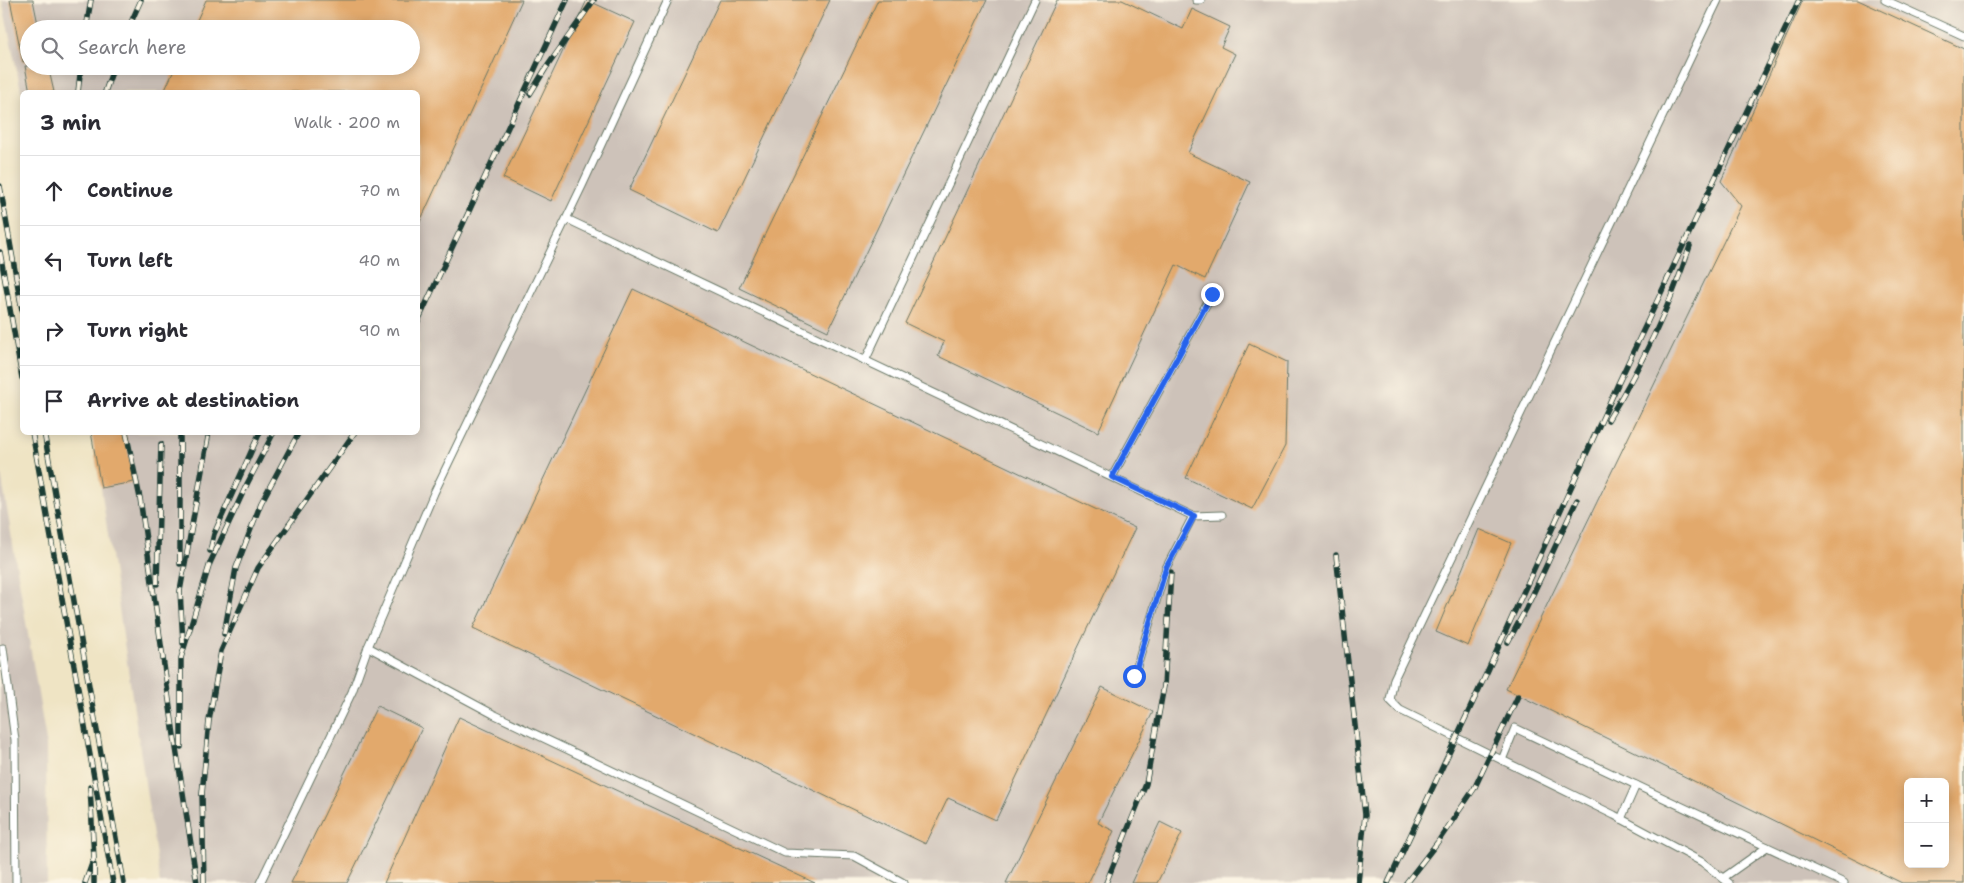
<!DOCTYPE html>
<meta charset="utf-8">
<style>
body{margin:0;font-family:"Shantell Sans",sans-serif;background:#f2f2f3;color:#2b2b33}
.controls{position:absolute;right:15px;bottom:15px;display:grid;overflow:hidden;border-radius:8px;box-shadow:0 2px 12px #0003}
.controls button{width:45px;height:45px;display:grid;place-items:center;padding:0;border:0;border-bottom:1px solid #e1e1e2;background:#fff;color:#2b2b33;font:25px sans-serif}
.stop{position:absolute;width:15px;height:15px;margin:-11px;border:4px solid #2563eb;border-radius:50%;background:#fff}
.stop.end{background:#2563eb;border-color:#fff;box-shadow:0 1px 5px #0008}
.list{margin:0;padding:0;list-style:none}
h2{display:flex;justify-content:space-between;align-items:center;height:65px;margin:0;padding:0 20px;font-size:21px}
h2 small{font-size:16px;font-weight:400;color:#7c7c81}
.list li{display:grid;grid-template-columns:32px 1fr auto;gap:15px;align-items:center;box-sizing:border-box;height:70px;padding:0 20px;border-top:1px solid #e1e1e2}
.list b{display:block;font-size:19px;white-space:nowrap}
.list em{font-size:16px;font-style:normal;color:#7c7c81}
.icon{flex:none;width:28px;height:28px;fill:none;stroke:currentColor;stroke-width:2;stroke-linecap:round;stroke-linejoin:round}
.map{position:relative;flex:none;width:1964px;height:883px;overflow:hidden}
.search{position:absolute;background:#fff;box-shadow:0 2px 12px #0003;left:20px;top:20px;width:400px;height:55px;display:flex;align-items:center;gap:12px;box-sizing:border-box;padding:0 18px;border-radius:28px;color:#7c7c81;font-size:19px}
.panel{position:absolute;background:#fff;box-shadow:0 2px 12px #0003;left:20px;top:90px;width:400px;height:345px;border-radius:8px}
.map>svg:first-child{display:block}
</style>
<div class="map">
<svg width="1964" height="883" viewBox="0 0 1964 883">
<rect width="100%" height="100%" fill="#fcf5e5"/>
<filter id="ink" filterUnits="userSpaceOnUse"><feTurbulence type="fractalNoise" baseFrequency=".02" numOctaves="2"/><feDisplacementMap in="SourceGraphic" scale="10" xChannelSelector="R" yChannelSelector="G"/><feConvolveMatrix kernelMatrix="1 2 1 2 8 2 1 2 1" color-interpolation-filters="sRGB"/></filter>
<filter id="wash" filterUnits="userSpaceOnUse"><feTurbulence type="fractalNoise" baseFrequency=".0096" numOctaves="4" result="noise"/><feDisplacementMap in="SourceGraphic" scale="20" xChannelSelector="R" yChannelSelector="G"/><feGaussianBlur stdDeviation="1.12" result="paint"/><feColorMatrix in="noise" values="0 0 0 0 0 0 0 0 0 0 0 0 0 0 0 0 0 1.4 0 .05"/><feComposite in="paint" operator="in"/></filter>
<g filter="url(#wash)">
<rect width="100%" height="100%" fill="#efe4c4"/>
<g fill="#cdc2b9" fill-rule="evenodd">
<path d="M2,0H1964V883H160L101,488L91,433L418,432V92H22V95ZM29,29H411V66H29ZM1908,782H1945V864H1908Z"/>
<path d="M0,468L46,741L47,883H0Z"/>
</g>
<g id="blocks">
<g fill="#e2a96c" fill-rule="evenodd">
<path d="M10,0H33L39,29H29V61L23,62Z"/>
<path d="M206,0H522L418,226V92H164L176,66H411V29H193Z"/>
<path d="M587,0L635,22L551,201L503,178Z"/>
<path d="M720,0H830L718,233L629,190Z"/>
<path d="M878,0H987L828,331L739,288Z"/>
<path d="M1057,0H1122L1183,29L1192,9L1230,27L1221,47L1235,54L1188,153L1250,182L1205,279L1176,265L1098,432L938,356L944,342L905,323Z"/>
<path d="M1803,0H1858L1964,49V883H1902L1506,689L1741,206L1721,181ZM1908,782H1945V864H1908Z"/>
<path d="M25,66H48L54,92H30Z"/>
<path d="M633,289L1135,528L996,820L948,798L926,844L473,628Z"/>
<path d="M1249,344L1287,362L1285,446L1252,509L1186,478Z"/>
<path d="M91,432H125L134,482L101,488Z"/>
<path d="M1479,529L1511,543L1468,646L1436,632Z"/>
<path d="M1102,687L1153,712L1098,823L1114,831L1088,883H1006Z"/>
<path d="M377,706L422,728L347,883H291Z"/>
<path d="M459,717L815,883H384Z"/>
<path d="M1160,822L1182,833L1157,883H1131Z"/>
</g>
</g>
</g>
<g filter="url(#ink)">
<use href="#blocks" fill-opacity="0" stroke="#687766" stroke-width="1"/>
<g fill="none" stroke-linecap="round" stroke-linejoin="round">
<defs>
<g id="service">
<path d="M1196,0H1201"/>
<path d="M1718,0L1394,679L1390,700L1400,710L1614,815L1702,862L1729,883"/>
<path d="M1885,0L1964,36"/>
<path d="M567,219L1193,516L1166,568L1134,676"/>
<path d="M865,361L1035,0"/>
<path d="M1112,477L1212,294"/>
<path d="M1193,516L1222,515"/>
<path d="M368,647L493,714L785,853L854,856L904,883"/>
<path d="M3,648L15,740L16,883"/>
<path d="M1502,760L1515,728L1844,883"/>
<path d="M1621,819L1636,785"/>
<path d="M1723,878L1767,847"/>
<path d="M260,883L352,692L368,647L434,493L582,186L668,0"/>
</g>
</defs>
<use href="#service" stroke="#687766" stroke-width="9"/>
<use href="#service" stroke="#fff" stroke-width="7"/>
<defs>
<g id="rail">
<path d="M86,29L91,0"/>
<path d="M128,29L141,0"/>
<path d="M78,92L81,66"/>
<path d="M105,92L114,66"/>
<path d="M530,94L546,68L594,0"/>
<path d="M0,186L22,310"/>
<path d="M0,252L22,378"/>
<path d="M418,321L567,0"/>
<path d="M1608,420C1641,366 1670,306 1690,246"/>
<path d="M32,432L113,883"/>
<path d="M44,432L124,883"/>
<path d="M126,432L140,498L174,735L197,883"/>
<path d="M210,551L214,534L260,432"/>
<path d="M1336,555L1365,815L1358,883"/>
<path d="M180,564V432"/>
<path d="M157,584L161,444"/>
<path d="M224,634L236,568L261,503L299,432"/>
<path d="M1508,642L1526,609L1577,500"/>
<path d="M183,643L180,591L209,432"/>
<path d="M181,747V658L210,563L247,484L274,432"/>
<path d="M94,865V883"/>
<path d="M85,883L94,858L90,787"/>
<path d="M204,883L202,794L209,721L221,651L258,568L355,432"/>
<path d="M1106,883L1146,784L1164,686L1171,572"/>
<path d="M1388,883L1488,670L1618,384L1799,0"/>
<path d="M1406,883L1437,843L1474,789L1518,696"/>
</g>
</defs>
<use href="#rail" stroke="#1f3d34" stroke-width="5.5"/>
<use href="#rail" stroke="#fcf5e5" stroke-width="4" stroke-dasharray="11" stroke-linecap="butt"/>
</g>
</g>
<g fill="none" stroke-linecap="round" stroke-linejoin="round" filter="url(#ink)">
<path stroke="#2563eb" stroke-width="6" d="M1134,676L1166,568L1194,516L1112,477L1212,294"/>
</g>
</svg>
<div class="controls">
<button>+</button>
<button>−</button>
</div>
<div class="stop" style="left:1134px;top:676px"></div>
<div class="stop end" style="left:1212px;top:294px"></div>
<div class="search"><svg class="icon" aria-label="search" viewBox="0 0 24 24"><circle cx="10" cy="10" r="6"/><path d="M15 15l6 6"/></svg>Search here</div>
<section class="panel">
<h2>3 min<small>Walk · 200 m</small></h2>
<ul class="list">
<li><svg class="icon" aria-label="ahead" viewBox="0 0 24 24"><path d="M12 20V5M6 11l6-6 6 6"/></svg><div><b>Continue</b></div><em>70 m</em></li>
<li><svg class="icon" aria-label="left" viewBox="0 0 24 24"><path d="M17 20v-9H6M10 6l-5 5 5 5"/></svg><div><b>Turn left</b></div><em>40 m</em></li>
<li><svg class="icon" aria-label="right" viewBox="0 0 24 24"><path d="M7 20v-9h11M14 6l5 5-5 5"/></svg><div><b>Turn right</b></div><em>90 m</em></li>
<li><svg class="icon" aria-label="arrive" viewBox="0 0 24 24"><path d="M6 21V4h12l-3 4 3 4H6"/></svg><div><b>Arrive at destination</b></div></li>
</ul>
</section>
</div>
